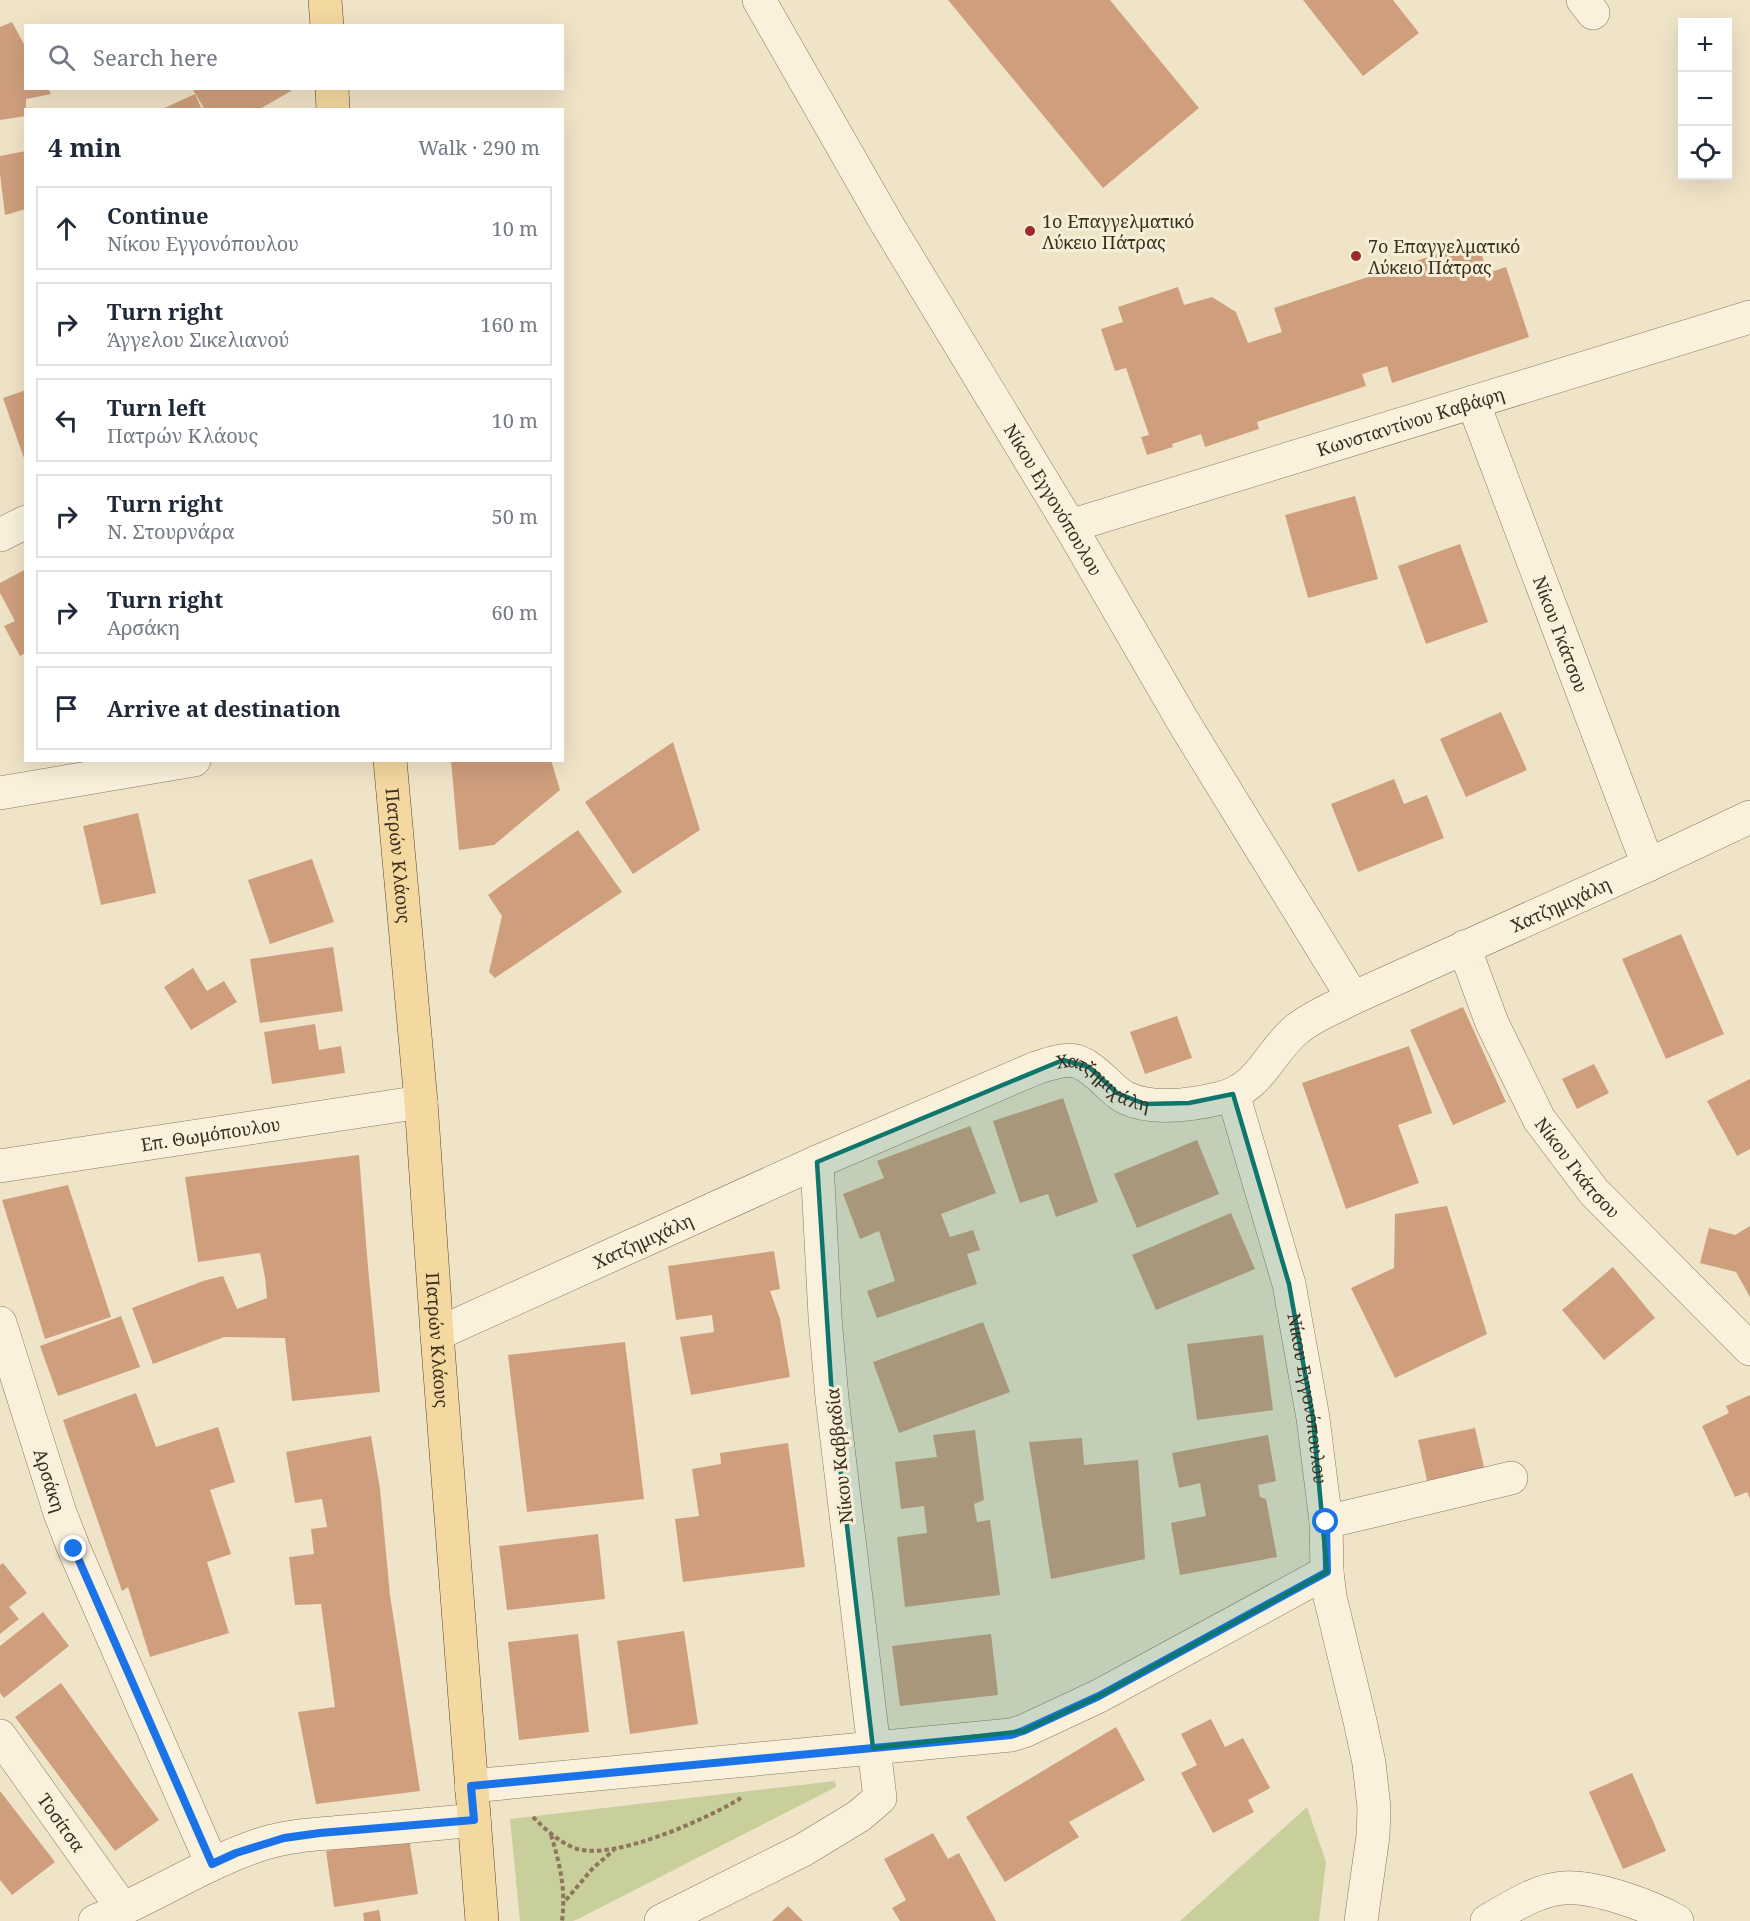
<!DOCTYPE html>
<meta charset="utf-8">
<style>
body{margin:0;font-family:"Noto Serif",serif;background:#f6f6f7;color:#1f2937}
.controls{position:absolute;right:18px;top:18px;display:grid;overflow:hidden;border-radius:0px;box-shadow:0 6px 24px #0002}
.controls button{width:54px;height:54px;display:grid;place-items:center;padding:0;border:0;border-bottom:2px solid #e0e1e3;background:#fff;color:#1f2937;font:30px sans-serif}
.stop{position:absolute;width:18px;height:18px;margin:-14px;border:4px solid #1a73e8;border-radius:50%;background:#fff}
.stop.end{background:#1a73e8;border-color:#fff;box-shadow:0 2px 6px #0008}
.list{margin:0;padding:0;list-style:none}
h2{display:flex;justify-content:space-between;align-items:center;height:78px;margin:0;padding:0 24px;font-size:26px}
h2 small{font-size:20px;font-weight:400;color:#747a83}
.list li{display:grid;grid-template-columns:39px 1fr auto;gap:18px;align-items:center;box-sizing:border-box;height:84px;margin:0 12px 12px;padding:0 12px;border:2px solid #e0e1e3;border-radius:0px}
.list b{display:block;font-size:22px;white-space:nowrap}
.list p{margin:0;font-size:20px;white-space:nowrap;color:#747a83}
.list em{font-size:20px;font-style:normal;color:#747a83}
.icon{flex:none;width:33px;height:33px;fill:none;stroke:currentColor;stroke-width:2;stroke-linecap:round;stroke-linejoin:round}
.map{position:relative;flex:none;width:1750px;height:1921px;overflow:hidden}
.search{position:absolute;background:#fff;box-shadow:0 6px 24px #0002;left:24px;top:24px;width:540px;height:66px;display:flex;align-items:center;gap:15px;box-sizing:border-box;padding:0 21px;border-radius:0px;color:#747a83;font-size:22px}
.panel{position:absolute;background:#fff;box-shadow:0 6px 24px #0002;left:24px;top:108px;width:540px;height:654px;border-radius:0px}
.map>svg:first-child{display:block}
</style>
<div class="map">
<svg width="1750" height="1921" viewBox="0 0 1750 1921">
<rect width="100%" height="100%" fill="#f0e4c8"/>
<g fill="#c9cf9b">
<path d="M835,1781L836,1787L578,1919L573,1921H520L510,1819Z"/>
<path d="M1307,1807L1326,1862L1319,1921H1180Z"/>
</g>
<g fill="#cf9f7d">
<path d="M948,0H1110L1199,108L1103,188Z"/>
<path d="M1303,0H1393L1419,33L1363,76Z"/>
<path d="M12,22L26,48V88H48L51,94L26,99V116L0,120V27Z"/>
<path d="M192,88H290L291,91L258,110H205Z"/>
<path d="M195,94L202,110H160Z"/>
<path d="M26,151V209L5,215L0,174V156Z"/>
<path d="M1477,241L1488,273L1506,267L1529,337L1392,383L1387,366L1362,374L1366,386L1257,422L1259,429L1205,447L1201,434L1172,444L1173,447L1147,455L1141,437L1149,435L1126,368L1115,371L1101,329L1123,322L1118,307L1178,287L1184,305L1212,297L1236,312L1248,343L1282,332L1274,308Z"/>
<path d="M26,390V461H25L3,398Z"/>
<path d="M1355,496L1378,579L1308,598L1285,515Z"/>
<path d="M1460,544L1488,622L1426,644L1398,566Z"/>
<path d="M26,569V653L20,656L4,626L15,621L0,593V583Z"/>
<path d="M1501,712L1527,770L1466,797L1440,739Z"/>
<path d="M673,742L700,830L633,874L585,802Z"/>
<path d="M451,760H551L560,790L494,845L459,850Z"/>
<path d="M1394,779L1404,804L1427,795L1444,838L1358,872L1331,804Z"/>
<path d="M138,813L156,893L101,905L83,826Z"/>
<path d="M578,830L622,892L495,978L489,972L502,916L488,895Z"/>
<path d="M312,859L334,922L270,944L248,880Z"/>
<path d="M1681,934L1724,1034L1666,1059L1622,959Z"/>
<path d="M333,947L343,1011L260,1023L250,959Z"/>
<path d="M193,968L207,991L224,981L237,1002L191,1030L164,987Z"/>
<path d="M1463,1007L1506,1102L1453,1125L1410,1030Z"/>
<path d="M1177,1016L1192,1058L1145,1074L1130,1032Z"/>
<path d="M315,1024L319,1050L341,1046L345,1073L272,1084L264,1032Z"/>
<path d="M1409,1046L1432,1113L1398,1125L1419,1183L1346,1209L1302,1083Z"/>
<path d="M1594,1064L1609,1093L1577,1109L1562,1079Z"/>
<path d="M1750,1079V1149L1737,1156L1707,1101Z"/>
<path d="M1063,1098L1098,1202L1056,1217L1048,1194L1020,1203L993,1121Z"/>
<path d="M970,1126L996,1193L941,1214L950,1237L973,1230L980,1250L967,1254L977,1284L877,1318L867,1291L895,1281L879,1231L860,1239L843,1194L884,1178L877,1161Z"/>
<path d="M1197,1140L1219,1194L1137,1228L1114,1174Z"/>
<path d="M359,1155L368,1267L380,1392L292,1401L285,1338L224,1337L153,1364L132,1308L203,1281L223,1276L237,1309L267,1298L265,1277L260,1253L198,1262L185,1177Z"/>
<path d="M68,1185L111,1317L45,1339L2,1200Z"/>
<path d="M1447,1206L1487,1334L1395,1378L1351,1288L1394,1268L1395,1214Z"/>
<path d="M1231,1213L1255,1269L1156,1310L1132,1255Z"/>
<path d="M1750,1226V1297L1736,1272L1700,1263L1709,1228L1735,1235Z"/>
<path d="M774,1251L780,1289L770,1291L780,1319L790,1377L691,1395L680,1337L714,1332L712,1315L676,1320L668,1266Z"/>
<path d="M1613,1267L1655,1318L1604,1360L1562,1310Z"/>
<path d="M121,1316L140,1367L58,1396L40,1346Z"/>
<path d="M983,1322L1010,1392L899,1433L873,1362Z"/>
<path d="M1263,1335L1273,1410L1197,1420L1187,1344Z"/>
<path d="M625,1342L644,1499L527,1512L508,1355Z"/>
<path d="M136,1393L156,1447L218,1427L235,1482L210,1490L231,1554L207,1562L229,1633L150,1657L128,1587L122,1591L63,1420Z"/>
<path d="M1750,1395V1499L1747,1492L1735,1497L1702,1426L1729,1413L1726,1406Z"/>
<path d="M1475,1428L1485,1472L1428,1485L1418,1440Z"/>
<path d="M975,1430L984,1500L974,1504L977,1522L990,1520L1000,1595L905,1607L897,1537L927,1533L924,1506L901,1509L895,1462L937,1457L933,1435Z"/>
<path d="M1268,1435L1276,1481L1258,1485L1260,1497L1266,1499L1277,1557L1180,1575L1171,1523L1206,1516L1200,1483L1179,1488L1172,1453Z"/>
<path d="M371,1436L380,1489L390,1595L420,1791L316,1804L298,1712L335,1707L321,1604L295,1605L289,1557L314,1554L311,1529L327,1527L322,1499L295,1503L286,1452Z"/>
<path d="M1082,1438L1084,1465L1138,1460L1145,1559L1051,1579L1029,1442Z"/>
<path d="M788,1443L805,1567L683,1582L675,1519L699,1516L692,1469L721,1464L720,1453Z"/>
<path d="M598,1534L605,1599L507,1610L499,1546Z"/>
<path d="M3,1563L27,1593L9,1607L19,1619L0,1634V1565Z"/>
<path d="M43,1612L69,1646L4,1698L0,1693V1646Z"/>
<path d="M684,1631L698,1724L630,1734L617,1641Z"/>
<path d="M578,1634L589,1732L519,1740L508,1642Z"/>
<path d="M991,1634L998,1695L900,1706L892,1646Z"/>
<path d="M61,1683L159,1820L115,1851L15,1717Z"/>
<path d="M1211,1719L1225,1747L1243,1738L1270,1788L1248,1800L1254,1812L1213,1833L1181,1773L1197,1765L1181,1734Z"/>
<path d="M1116,1727L1145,1780L1069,1822L1079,1837L1005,1882L966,1817Z"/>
<path d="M1632,1773L1666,1851L1623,1869L1589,1792Z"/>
<path d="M0,1791L55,1862L12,1895L0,1880Z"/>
<path d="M933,1833L948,1859L959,1853L996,1921H900L892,1908L906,1900L884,1859Z"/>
<path d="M409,1838L418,1894L334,1907L326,1851Z"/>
<path d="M788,1906L803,1921H772Z"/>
<path d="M379,1910L381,1921H364L363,1913Z"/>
</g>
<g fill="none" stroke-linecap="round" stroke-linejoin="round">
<defs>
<g id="minor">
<path id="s1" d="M759,0L887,224L1070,526L1184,723L1353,998"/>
<path d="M1583,0L1593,13"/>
<path id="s2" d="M1473,402L1648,865"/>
<path id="s3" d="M1070,526L1750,317"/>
<path d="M0,535L26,522"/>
<path d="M0,793L194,760"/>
<path id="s4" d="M1464,947L1492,1023L1539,1119L1594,1192L1750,1349"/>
<path id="s5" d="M1233,1094L1289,1284L1313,1418L1326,1522L1327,1572L1330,1597L1360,1721L1369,1763L1374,1808L1373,1836L1361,1921"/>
<path id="s6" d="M0,1166L421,1102"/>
<path id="s7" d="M0,1323L60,1513L74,1549L212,1864"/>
<path id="s8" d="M437,1334L817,1162L1036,1068C1071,1057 1077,1055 1105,1081C1112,1088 1118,1094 1126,1098C1154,1111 1192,1105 1221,1098C1262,1087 1267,1054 1297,1029C1313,1016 1334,1008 1353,998L1648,865L1750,817"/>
<path d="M1326,1522L1511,1478"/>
<path id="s9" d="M0,1736L123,1909"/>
<path d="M471,1786L1011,1735L1024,1731L1099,1696L1327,1572"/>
<path d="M95,1921C153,1898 205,1862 265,1843C295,1834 325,1834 355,1831C395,1828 434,1824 474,1820"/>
<path d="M661,1921L803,1850L859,1816L880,1798L832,1398L825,1317L817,1162"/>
<path d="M1487,1921C1510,1908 1536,1890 1563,1888C1594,1885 1650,1906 1677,1921"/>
</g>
<g id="major">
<path d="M325,0L327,26"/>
<path d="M332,88L333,110"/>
<path id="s10" d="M390,760L421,1102L437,1334L482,1921"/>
</g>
</defs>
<use href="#minor" stroke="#8d765c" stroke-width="34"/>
<use href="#major" stroke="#5b4430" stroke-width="34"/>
<g stroke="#8d765c" stroke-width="4" stroke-dasharray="4.5 3" stroke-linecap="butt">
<path d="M533,1817C546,1830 560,1843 577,1849C616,1860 707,1819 741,1798"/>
<path d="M551,1835C560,1864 566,1890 562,1921"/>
<path d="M566,1900L593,1868L614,1850"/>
</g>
<use href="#minor" stroke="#faf1dc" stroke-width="33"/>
<use href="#major" stroke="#f3d9a0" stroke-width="33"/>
</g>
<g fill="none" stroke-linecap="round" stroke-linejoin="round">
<path stroke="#1a73e8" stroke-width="8" d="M74,1549L212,1864L236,1853L284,1838L320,1833L474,1820L471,1786L1011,1735L1023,1731L1099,1696L1327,1572L1326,1522"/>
</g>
<path fill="#0f766e" fill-opacity="0.2" stroke="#0f766e" stroke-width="4.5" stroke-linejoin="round" d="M1063,1060L1089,1067L1117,1093L1145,1104L1189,1103L1233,1094L1289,1284L1313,1418L1327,1572L1099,1696L1024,1731L873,1748L832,1398L817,1162Z"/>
<g fill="#9e2a2b" stroke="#f7eed8" stroke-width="2">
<circle cx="1030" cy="231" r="6"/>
<circle cx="1356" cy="256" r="6"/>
</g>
<g text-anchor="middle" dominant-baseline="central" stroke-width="6" stroke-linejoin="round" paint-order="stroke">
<g font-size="18" fill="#3d2e20" stroke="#f7eed8" text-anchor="start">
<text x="1042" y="221">1o Επαγγελματικό<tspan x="1042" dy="21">Λύκειο Πάτρας</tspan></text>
<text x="1368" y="246">7ο Επαγγελματικό<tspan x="1368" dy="21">Λύκειο Πάτρας</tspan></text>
</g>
<g font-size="18" fill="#3d2e20" stroke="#f7eed8">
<text stroke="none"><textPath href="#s3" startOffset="356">Κωνσταντίνου Καβάφη</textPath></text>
<text stroke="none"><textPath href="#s1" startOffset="580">Νίκου Εγγονόπουλου</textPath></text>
<text stroke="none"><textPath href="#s2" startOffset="248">Νίκου Γκάτσου</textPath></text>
<text stroke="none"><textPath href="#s10" startOffset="96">Πατρών Κλάους</textPath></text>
<text stroke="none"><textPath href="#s8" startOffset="1252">Χατζημιχάλη</textPath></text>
<text stroke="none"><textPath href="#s8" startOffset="730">Χατζημιχάλη</textPath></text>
<text stroke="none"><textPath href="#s6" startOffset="213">Επ. Θωμόπουλου</textPath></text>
<text stroke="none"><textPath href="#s4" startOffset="250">Νίκου Γκάτσου</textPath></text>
<text stroke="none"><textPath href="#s8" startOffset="226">Χατζημιχάλη</textPath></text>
<text stroke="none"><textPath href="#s10" startOffset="582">Πατρών Κλάους</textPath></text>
<text stroke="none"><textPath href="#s5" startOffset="314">Νίκου Εγγονόπουλου</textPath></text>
<text transform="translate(839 1456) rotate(-96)">Νίκου Καββαδία</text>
<text stroke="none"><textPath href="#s7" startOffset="165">Αρσάκη</textPath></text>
<text stroke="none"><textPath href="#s9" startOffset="106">Τοσίτσα</textPath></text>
</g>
</g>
</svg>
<div class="controls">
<button>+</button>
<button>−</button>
<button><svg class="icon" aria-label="locate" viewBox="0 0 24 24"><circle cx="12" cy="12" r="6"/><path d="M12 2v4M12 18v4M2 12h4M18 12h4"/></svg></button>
</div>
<div class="stop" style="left:1326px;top:1522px"></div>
<div class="stop end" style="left:74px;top:1549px"></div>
<div class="search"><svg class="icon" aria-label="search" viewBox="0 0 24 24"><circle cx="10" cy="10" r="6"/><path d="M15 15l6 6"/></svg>Search here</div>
<section class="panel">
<h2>4 min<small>Walk · 290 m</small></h2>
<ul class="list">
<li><svg class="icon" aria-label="ahead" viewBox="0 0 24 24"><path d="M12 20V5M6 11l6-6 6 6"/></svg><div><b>Continue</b><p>Νίκου Εγγονόπουλου</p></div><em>10 m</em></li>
<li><svg class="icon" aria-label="right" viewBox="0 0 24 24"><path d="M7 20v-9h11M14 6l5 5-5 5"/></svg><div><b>Turn right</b><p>Άγγελου Σικελιανού</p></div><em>160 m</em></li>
<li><svg class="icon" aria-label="left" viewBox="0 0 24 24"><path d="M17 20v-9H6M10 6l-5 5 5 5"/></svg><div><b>Turn left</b><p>Πατρών Κλάους</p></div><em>10 m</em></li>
<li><svg class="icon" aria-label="right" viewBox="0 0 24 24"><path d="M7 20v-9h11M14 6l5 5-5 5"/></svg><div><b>Turn right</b><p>N. Στουρνάρα</p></div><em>50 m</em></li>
<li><svg class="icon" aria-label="right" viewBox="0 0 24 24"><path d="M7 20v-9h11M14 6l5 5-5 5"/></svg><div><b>Turn right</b><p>Αρσάκη</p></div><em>60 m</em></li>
<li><svg class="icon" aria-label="arrive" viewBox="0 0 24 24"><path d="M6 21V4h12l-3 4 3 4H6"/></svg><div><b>Arrive at destination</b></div></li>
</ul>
</section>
</div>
